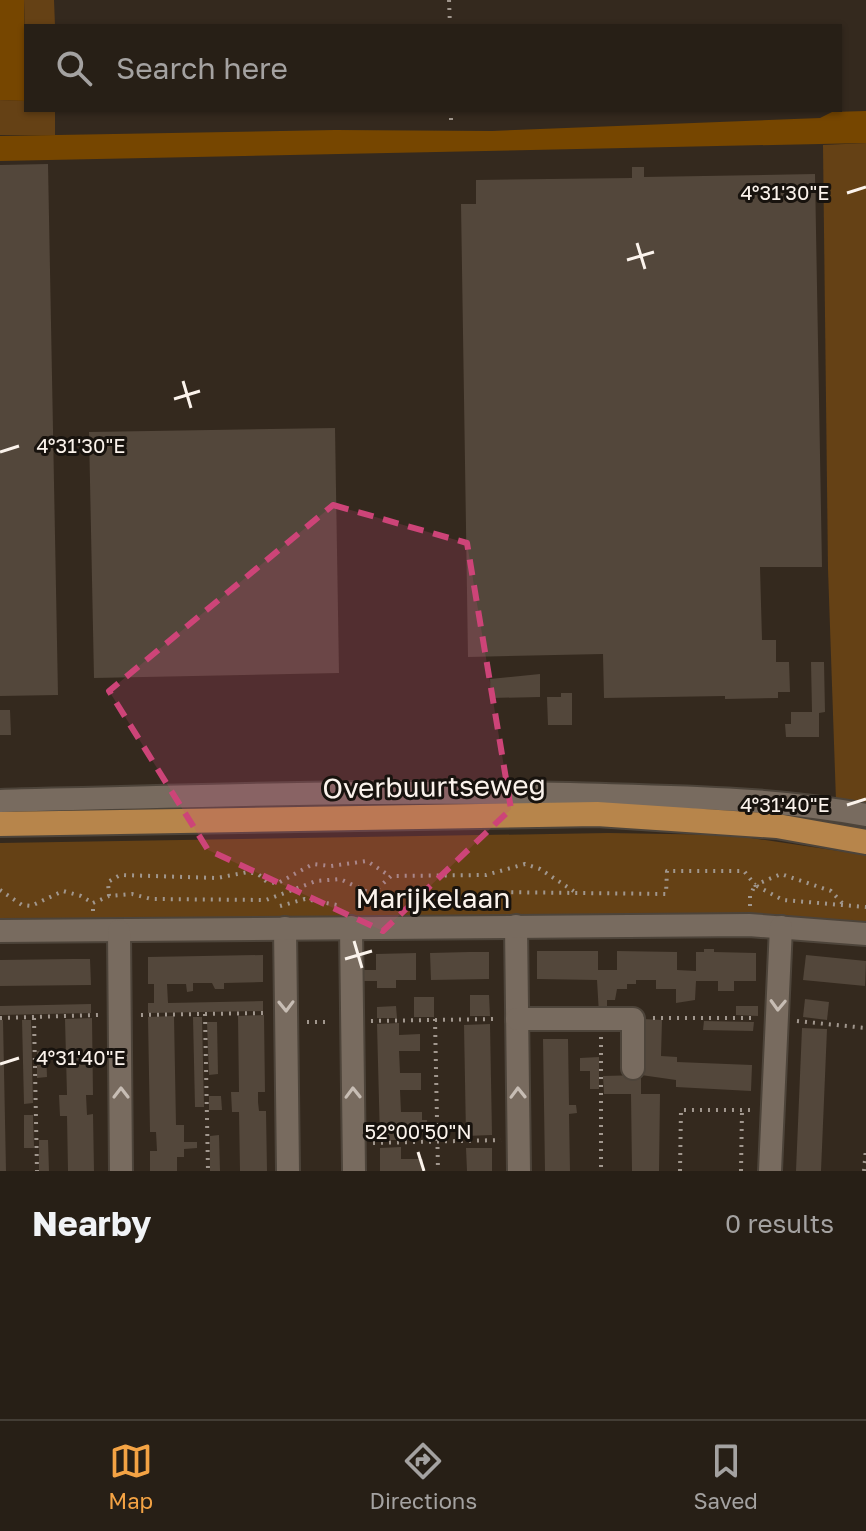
<!DOCTYPE html>
<meta charset="utf-8">
<style>
body{margin:0;font-family:"Golos Text",sans-serif;background:#2f271f;color:#f1f3f6}
.list{margin:0;padding:0;list-style:none}
h2{display:flex;justify-content:space-between;align-items:center;height:104px;margin:0;padding:0 32px;font-size:34px}
h2 small{font-size:26px;font-weight:400;color:#a4a2a1}
.icon{flex:none;width:44px;height:44px;fill:none;stroke:currentColor;stroke-width:2;stroke-linecap:round;stroke-linejoin:round}
.map{position:relative;flex:none;width:866px;height:1171px;overflow:hidden}
.search{position:absolute;background:#271f16;box-shadow:0 2px 6px #0004;left:24px;right:24px;top:24px;height:88px;display:flex;align-items:center;gap:20px;box-sizing:border-box;padding:0 28px;border-radius:0px;color:#a4a2a1;font-size:30px}
.sheet{height:248px;background:#271f16}
nav{display:flex;justify-content:space-around;align-items:center;box-sizing:border-box;height:112px;border-top:2px solid #433d35;background:#271f16;font-size:22px;color:#a4a2a1}
nav a{display:grid;justify-items:center;gap:4px}
nav .on{color:#f4a344}
.map>svg:first-child{display:block}
</style>
<div class="map">
<svg width="866" height="1171" viewBox="0 0 866 1171">
<rect width="100%" height="100%" fill="#34291e"/>
<g fill="#654115">
<path d="M24,0H54L55,26H26V51Z"/>
<path d="M0,100L26,101V110H55V135H0Z"/>
<path d="M866,143V806L836,801L828,569L823,145Z"/>
<path d="M608,833L731,835L866,855V927L0,926V843Z"/>
</g>
<g fill="#764600">
<path d="M0,0H24L26,101L0,100Z"/>
<path d="M866,111V143L0,161V136L335,130L492,131L820,118L832,112Z"/>
</g>
<g fill="#53473b">
<path d="M48,164L58,695L0,696V165Z"/>
<path d="M632,167H644V177L815,174L822,567H760L762,640H776V662H789L790,692H778V698L725,699V696L604,698L603,654L468,657L461,204H476V180L632,178Z"/>
<path d="M335,428L339,673L94,678L89,432Z"/>
<path d="M811,662H824L825,712L819,713V737H786L785,724H791V712H812Z"/>
<path d="M540,674V697L491,698L490,679Z"/>
<path d="M561,693H572V725H548L547,697H561Z"/>
<path d="M0,710H10L11,735H0Z"/>
<path d="M704,949H714V952L756,953V981H734V991H718V981H696L695,1000L676,1003V989H656V980H636V984H627V989H617L615,1000H607V1014H599L597,980L537,979V951H598V970H617V951L677,952V970L696,971V952H704Z"/>
<path d="M469,952H489V979L431,980L430,953Z"/>
<path d="M416,953V980H396V988H377V981H364V970H376V954Z"/>
<path d="M263,955V982L224,983V989H215L212,983H193V991L187,992L186,984H167L168,1003L263,1001V1011L148,1013V1003H154V984H148V957Z"/>
<path d="M806,955L866,961L865,986L803,980Z"/>
<path d="M72,959H90L91,985L0,986V960Z"/>
<path d="M470,995H489L490,1016H470Z"/>
<rect x="414" y="997" width="20" height="20"/>
<path d="M805,999L829,1002L827,1020L803,1017Z"/>
<path d="M91,1004V1013L0,1015V1006Z"/>
<path d="M396,1006L397,1018H377V1007Z"/>
<path d="M736,1006H758V1016L736,1015Z"/>
<path d="M264,1015L265,1092H258V1102L259,1111H266L267,1171H240L239,1112H232L231,1092H239L238,1016Z"/>
<path d="M174,1016L176,1125H184V1142H197V1148L184,1149V1157H177V1171H150V1151H157L156,1132H150L148,1017Z"/>
<path d="M193,1017H202L204,1107H195Z"/>
<path d="M92,1018L93,1095H86L87,1115L93,1114L94,1171H68L67,1116H60L59,1095H67L65,1019Z"/>
<path d="M644,1019L662,1020L661,1056L677,1057V1062L752,1065L751,1091L676,1087V1080L641,1075Z"/>
<path d="M0,1020H3L6,1171H0Z"/>
<path d="M22,1020H31L33,1103L24,1104Z"/>
<path d="M704,1021L754,1022L753,1031L703,1030Z"/>
<path d="M207,1022H217L218,1074L209,1075Z"/>
<path d="M399,1023V1035L420,1034V1051H399L400,1073H421V1090H400L401,1112H422V1120H427V1128L408,1129V1140H380L377,1024Z"/>
<path d="M490,1024L492,1135L466,1136L464,1025Z"/>
<path d="M802,1028L827,1029L821,1171H796Z"/>
<path d="M543,1039H568L569,1105H576L577,1113L569,1114L570,1171H545Z"/>
<path d="M46,1050L47,1077L37,1078V1051Z"/>
<path d="M599,1057V1089H590V1071H580V1058Z"/>
<path d="M641,1075V1094H660L659,1171H632L631,1094H604L603,1076Z"/>
<path d="M209,1096H221L222,1110H209Z"/>
<path d="M24,1115H33L34,1148H24Z"/>
<path d="M219,1135L220,1171H210V1136Z"/>
<path d="M39,1140H48L49,1171H39Z"/>
<path d="M401,1147V1159H423V1171H380V1148Z"/>
<path d="M466,1148H492V1171H467Z"/>
</g>
<g fill="none" stroke-linecap="round" stroke-linejoin="round">
<defs>
<g id="minor">
<path d="M0,801C190,796 380,790 570,794C670,797 768,797 866,815"/>
<path d="M516,926L519,1171"/>
<path d="M351,927L354,1171"/>
<path d="M285,928L288,1171"/>
<path d="M0,931L749,925L866,934"/>
<path d="M119,931L121,1171"/>
<path d="M517,1019H633V1068"/>
<path d="M770,1171L781,927"/>
</g>
<path id="major" d="M0,824L597,814L777,826L866,842"/>
</defs>
<use href="#minor" stroke="#4d443a" stroke-width="26"/>
<use href="#major" stroke="#4d443a" stroke-width="28"/>
<g stroke="#a1978e" stroke-width="4" stroke-dasharray="2 6" stroke-linecap="butt">
<path d="M449,0L450,26"/>
<path d="M451,110V126"/>
<path d="M0,890L22,905L31,906L63,891L81,896L93,903"/>
<path d="M109,896L108,882L120,875L217,878L248,872L258,874L267,882L278,883L313,864L331,866L367,861L390,876"/>
<path d="M280,906L305,899L342,906"/>
<path d="M750,906V896L755,885L783,900L866,907"/>
<path d="M358,907L372,894L429,903L494,892L666,894L667,871H744L755,885L781,874L831,891L844,905"/>
<path d="M93,911V903L109,896L132,894L151,899L266,900L316,881L340,879L372,894L391,876L486,875L525,864L540,869L575,892"/>
<path d="M205,1014L208,1171"/>
<path d="M141,1015L268,1013"/>
<path d="M0,1018L100,1015"/>
<path d="M34,1018L37,1171"/>
<path d="M653,1018H756"/>
<path d="M435,1019L438,1171"/>
<path d="M371,1021L498,1019"/>
<path d="M797,1021L866,1028"/>
<path d="M307,1022H331"/>
<path d="M601,1037V1171"/>
<path d="M373,1143L501,1140"/>
<path d="M680,1171L681,1110H753"/>
<path d="M741,1171L742,1110"/>
<path d="M864,1171L866,1148"/>
</g>
<use href="#minor" stroke="#786b5f" stroke-width="22"/>
<use href="#major" stroke="#b7854b" stroke-width="24"/>
</g>
<defs><path id="oneway-chevron" d="M-2-3.5L2.5 0L-2 3.5" fill="none" stroke-width="1.6" stroke-linecap="round" stroke-linejoin="round" transform="scale(2)"/></defs>
<g stroke="#c7bdb4">
<use href="#oneway-chevron" transform="translate(778 1005) rotate(92)"/>
<use href="#oneway-chevron" transform="translate(286 1006) rotate(89)"/>
<use href="#oneway-chevron" transform="translate(121 1093) rotate(-90)"/>
<use href="#oneway-chevron" transform="translate(353 1093) rotate(-91)"/>
<use href="#oneway-chevron" transform="translate(518 1093) rotate(-91)"/>
</g>
<path fill="#cd4478" fill-opacity="0.2" stroke="#cd4478" stroke-width="6" stroke-dasharray="16 10" stroke-linejoin="round" d="M333,505L467,543L511,809L383,931L208,850L109,691Z"/>
<path fill="none" stroke="#fbf3ec" stroke-width="3" d="M847,193L866,187M637,243L645,269M627,260L654,252M183,381L191,408M174,399L200,391M0,452L19,446M847,805L866,799M354,941L362,968M345,959L372,951M0,1064L19,1058M418,1152L424,1171"/>
<g text-anchor="middle" dominant-baseline="central" stroke-width="6" stroke-linejoin="round" paint-order="stroke">
<g font-size="28" fill="#fbf3ec" stroke="#18130e">
<text transform="translate(434 786) rotate(-1)">Overbuurtseweg</text>
<text x="433" y="897">Marijkelaan</text>
</g>
</g>
<g font-size="20" text-anchor="middle" fill="#fbf3ec" stroke="#18130e" stroke-width="6" stroke-linejoin="round" paint-order="stroke">
<text x="785" y="200">4°31'30"E</text>
<text x="81" y="453">4°31'30"E</text>
<text x="785" y="812">4°31'40"E</text>
<text x="81" y="1065">4°31'40"E</text>
<text x="418" y="1139">52°00'50"N</text>
</g>
</svg>
<div class="search"><svg class="icon" aria-label="search" viewBox="0 0 24 24"><circle cx="10" cy="10" r="6"/><path d="M15 15l6 6"/></svg>Search here</div>
</div>
<section class="sheet">
<h2>Nearby<small>0 results</small></h2>
<ul class="list">
</ul>
</section>
<nav>
<a class="on"><svg class="icon" aria-label="map" viewBox="0 0 24 24"><path d="M3 6l6-2 6 2 6-2v14l-6 2-6-2-6 2zM9 4v14M15 6v14"/></svg>Map</a>
<a><svg class="icon" aria-label="directions" viewBox="0 0 24 24"><path d="M12 3l9 9-9 9-9-9zM9 14v-3h6M13 9l2 2-2 2"/></svg>Directions</a>
<a><svg class="icon" aria-label="saved" viewBox="0 0 24 24"><path d="M7 4h10v16l-5-4-5 4z"/></svg>Saved</a>
</nav>
